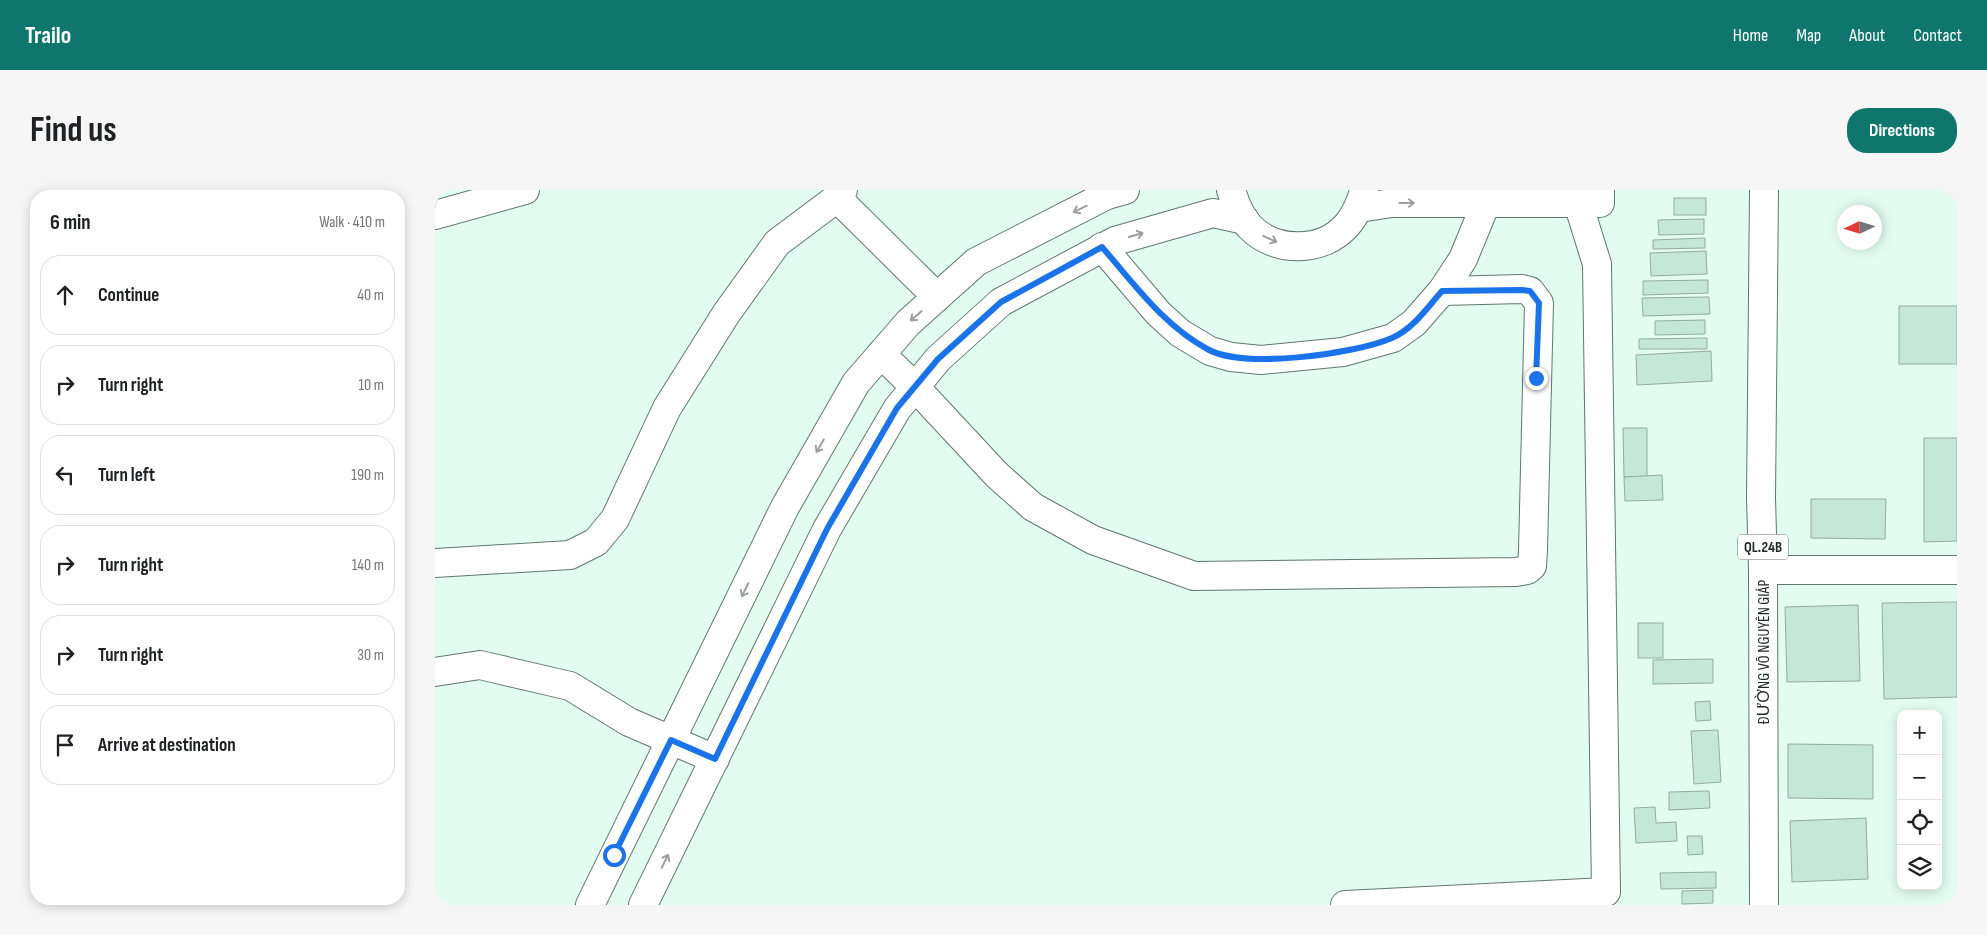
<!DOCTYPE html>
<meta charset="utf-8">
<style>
body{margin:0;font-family:"Sofia Sans Condensed",sans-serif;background:#f6f6f6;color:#202124}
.controls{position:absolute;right:15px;bottom:15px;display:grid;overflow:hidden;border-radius:10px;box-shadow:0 2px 12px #0003}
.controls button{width:45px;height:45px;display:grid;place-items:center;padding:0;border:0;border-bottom:1px solid #e0e0e0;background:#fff;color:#202124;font:25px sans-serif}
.compass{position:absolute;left:1402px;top:15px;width:45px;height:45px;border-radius:50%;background:#fff;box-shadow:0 2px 12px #0003;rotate:266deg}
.stop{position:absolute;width:15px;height:15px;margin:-11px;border:4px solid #1a73e8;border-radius:50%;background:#fff}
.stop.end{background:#1a73e8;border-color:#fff;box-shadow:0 1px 5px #0008}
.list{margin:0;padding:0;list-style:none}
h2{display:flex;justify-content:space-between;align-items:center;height:65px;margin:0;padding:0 20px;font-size:21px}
h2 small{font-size:16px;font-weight:400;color:#757577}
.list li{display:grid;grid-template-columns:32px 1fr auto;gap:15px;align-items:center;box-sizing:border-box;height:80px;margin:0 10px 10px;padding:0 10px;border:1px solid #e0e0e0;border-radius:20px}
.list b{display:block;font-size:19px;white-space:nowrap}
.list em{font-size:16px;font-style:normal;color:#757577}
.icon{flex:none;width:28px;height:28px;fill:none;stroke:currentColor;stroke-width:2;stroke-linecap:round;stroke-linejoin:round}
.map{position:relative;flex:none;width:1522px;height:715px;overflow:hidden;border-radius:20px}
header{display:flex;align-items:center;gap:30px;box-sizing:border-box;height:70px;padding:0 25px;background:#0f766e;color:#fff}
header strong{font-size:24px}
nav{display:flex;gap:28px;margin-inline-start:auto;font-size:18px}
.intro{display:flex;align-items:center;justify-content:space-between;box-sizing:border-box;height:120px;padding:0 30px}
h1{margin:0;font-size:35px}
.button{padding:12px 22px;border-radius:20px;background:#0f766e;color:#fff;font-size:18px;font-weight:700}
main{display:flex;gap:30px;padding:0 30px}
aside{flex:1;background:#fff;border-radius:20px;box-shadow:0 2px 12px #0003}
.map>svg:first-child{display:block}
</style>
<header>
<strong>Trailo</strong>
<nav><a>Home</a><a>Map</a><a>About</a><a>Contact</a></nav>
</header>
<div class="intro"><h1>Find us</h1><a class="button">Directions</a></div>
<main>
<aside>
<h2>6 min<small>Walk · 410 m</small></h2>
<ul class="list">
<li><svg class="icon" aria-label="ahead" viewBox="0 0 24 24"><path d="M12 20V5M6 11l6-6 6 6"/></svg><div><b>Continue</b></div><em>40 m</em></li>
<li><svg class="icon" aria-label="right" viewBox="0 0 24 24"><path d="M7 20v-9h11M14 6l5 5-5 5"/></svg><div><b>Turn right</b></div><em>10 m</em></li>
<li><svg class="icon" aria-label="left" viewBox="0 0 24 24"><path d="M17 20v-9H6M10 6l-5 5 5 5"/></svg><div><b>Turn left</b></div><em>190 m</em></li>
<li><svg class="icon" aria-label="right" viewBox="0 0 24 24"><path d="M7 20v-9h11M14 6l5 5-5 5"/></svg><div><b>Turn right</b></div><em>140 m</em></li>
<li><svg class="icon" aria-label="right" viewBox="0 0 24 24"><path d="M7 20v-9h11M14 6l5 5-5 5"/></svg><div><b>Turn right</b></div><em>30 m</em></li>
<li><svg class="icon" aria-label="arrive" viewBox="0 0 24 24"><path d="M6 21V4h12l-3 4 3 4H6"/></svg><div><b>Arrive at destination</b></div></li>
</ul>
</aside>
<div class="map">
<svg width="1522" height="715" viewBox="0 0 1522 715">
<rect width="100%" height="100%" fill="#e3fcf1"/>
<g fill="#c4e7d7" stroke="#94aba1">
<rect x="1239" y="8" width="32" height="17"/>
<path d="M1269,29V44L1224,45L1223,30Z"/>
<path d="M1270,48V58L1218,59V50Z"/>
<path d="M1271,61L1272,84L1216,86L1215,63Z"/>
<path d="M1273,90V103L1208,105V91Z"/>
<path d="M1274,107L1275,124L1208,126L1207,108Z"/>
<rect x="1464" y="116" width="58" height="58"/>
<path d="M1270,130V144L1220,145V131Z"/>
<path d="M1272,148V159H1204V149Z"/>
<path d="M1276,161L1277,191L1202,195L1201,165Z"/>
<path d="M1188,238H1212V287H1189Z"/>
<path d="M1489,248H1522V351L1489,352Z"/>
<path d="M1227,285L1228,310L1190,311L1189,287Z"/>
<path d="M1376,309H1451L1450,349L1376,348Z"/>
<path d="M1522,412V507L1449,509L1447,413Z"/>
<path d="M1423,415L1425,491L1352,492L1350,417Z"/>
<rect x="1203" y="433" width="25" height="35"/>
<path d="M1278,469V493L1218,494V470Z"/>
<path d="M1275,511L1276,530L1261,531L1260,512Z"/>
<path d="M1283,540L1286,592L1259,594L1256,541Z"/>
<path d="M1353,554L1438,555V609L1353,608Z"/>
<path d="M1274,601L1275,618L1234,620V602Z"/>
<path d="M1220,617L1221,633L1241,632L1242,651L1201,653L1199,618Z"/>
<path d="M1431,628L1433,689L1357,692L1355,631Z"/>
<path d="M1252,646H1267L1268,664L1253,665Z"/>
<path d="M1281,682V698L1226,699L1225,683Z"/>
<path d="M1278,700V713L1247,714V701Z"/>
</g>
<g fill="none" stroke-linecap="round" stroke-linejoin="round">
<defs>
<g id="minor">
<path d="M796,0C800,13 805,27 815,37C840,63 888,63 912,35C921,25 925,14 929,1"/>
<path d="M402,8L502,107"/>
<path d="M924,18L957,13H1165V0"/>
<path d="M0,25L90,0"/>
<path d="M667,57L723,123L745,143L775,161L796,167L826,170L908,162L958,148L979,133L1007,101L1028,69L1051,13"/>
<path d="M446,164L480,197L562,285L598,317L658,350L759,386L1081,382L1092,380L1097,376L1098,360L1104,113L1095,101L1087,99L1007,101"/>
<path d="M0,373L135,365L161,352L180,329L232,218L291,124L342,53L402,8L408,0"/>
<path d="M1328,380H1522"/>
<path d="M0,482L45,475L135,496L194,532L280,569"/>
<path d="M155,715L350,317L421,193L473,133L541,72L672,5L690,0"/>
<path d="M208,715L392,339L462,219L503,169L566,112L680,51L778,23L810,30"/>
<path d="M910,715L1171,702L1162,74L1143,13"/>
</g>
<path id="major" d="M1329,715L1328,380L1326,308L1329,0"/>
</defs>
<use href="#minor" stroke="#60776d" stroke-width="30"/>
<use href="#major" stroke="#60776d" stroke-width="30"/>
<use href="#minor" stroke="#fff" stroke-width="28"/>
<use href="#major" stroke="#fff" stroke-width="28"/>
</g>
<defs><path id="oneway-shaft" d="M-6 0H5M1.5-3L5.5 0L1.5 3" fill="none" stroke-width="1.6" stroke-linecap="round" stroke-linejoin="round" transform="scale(1.25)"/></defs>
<g stroke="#9ba09d">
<use href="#oneway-shaft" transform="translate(972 13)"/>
<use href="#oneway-shaft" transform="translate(645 19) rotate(153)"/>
<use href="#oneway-shaft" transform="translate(701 45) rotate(-16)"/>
<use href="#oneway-shaft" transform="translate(835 49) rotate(24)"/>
<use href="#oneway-shaft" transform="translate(481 126) rotate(139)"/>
<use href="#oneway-shaft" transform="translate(385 256) rotate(120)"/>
<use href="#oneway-shaft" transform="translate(310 400) rotate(116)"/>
<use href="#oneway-shaft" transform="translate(230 671) rotate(-64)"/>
</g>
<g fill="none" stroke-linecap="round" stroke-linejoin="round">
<path stroke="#1a73e8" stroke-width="6" d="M179,665L236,550L280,569L392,339L462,218L503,169L566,112L667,57C700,95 729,136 774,160C810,179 920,164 957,148C978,139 992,118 1007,101L1087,100L1095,101L1104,113L1101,188"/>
</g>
<g text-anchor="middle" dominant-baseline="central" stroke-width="5" stroke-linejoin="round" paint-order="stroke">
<rect fill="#fff" stroke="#646b67" stroke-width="1" x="1303" y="344.5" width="50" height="25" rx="4"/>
<g font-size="15" font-weight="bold" fill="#212b26">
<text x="1328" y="357">QL.24B</text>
</g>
<g font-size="16" fill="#212b26" stroke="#fff">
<text transform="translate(1329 462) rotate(-90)">ĐƯỜNG VÕ NGUYÊN GIÁP</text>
</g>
</g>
</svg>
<div class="controls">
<button>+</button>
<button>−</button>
<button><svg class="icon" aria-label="locate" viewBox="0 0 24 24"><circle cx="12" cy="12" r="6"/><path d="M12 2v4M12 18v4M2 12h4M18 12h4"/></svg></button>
<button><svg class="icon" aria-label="layers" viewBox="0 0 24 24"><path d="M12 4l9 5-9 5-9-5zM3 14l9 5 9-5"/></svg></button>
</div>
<svg class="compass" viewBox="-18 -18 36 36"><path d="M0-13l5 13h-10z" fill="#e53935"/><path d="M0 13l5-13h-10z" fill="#757577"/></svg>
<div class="stop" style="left:179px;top:665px"></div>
<div class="stop end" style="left:1101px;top:188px"></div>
</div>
</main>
